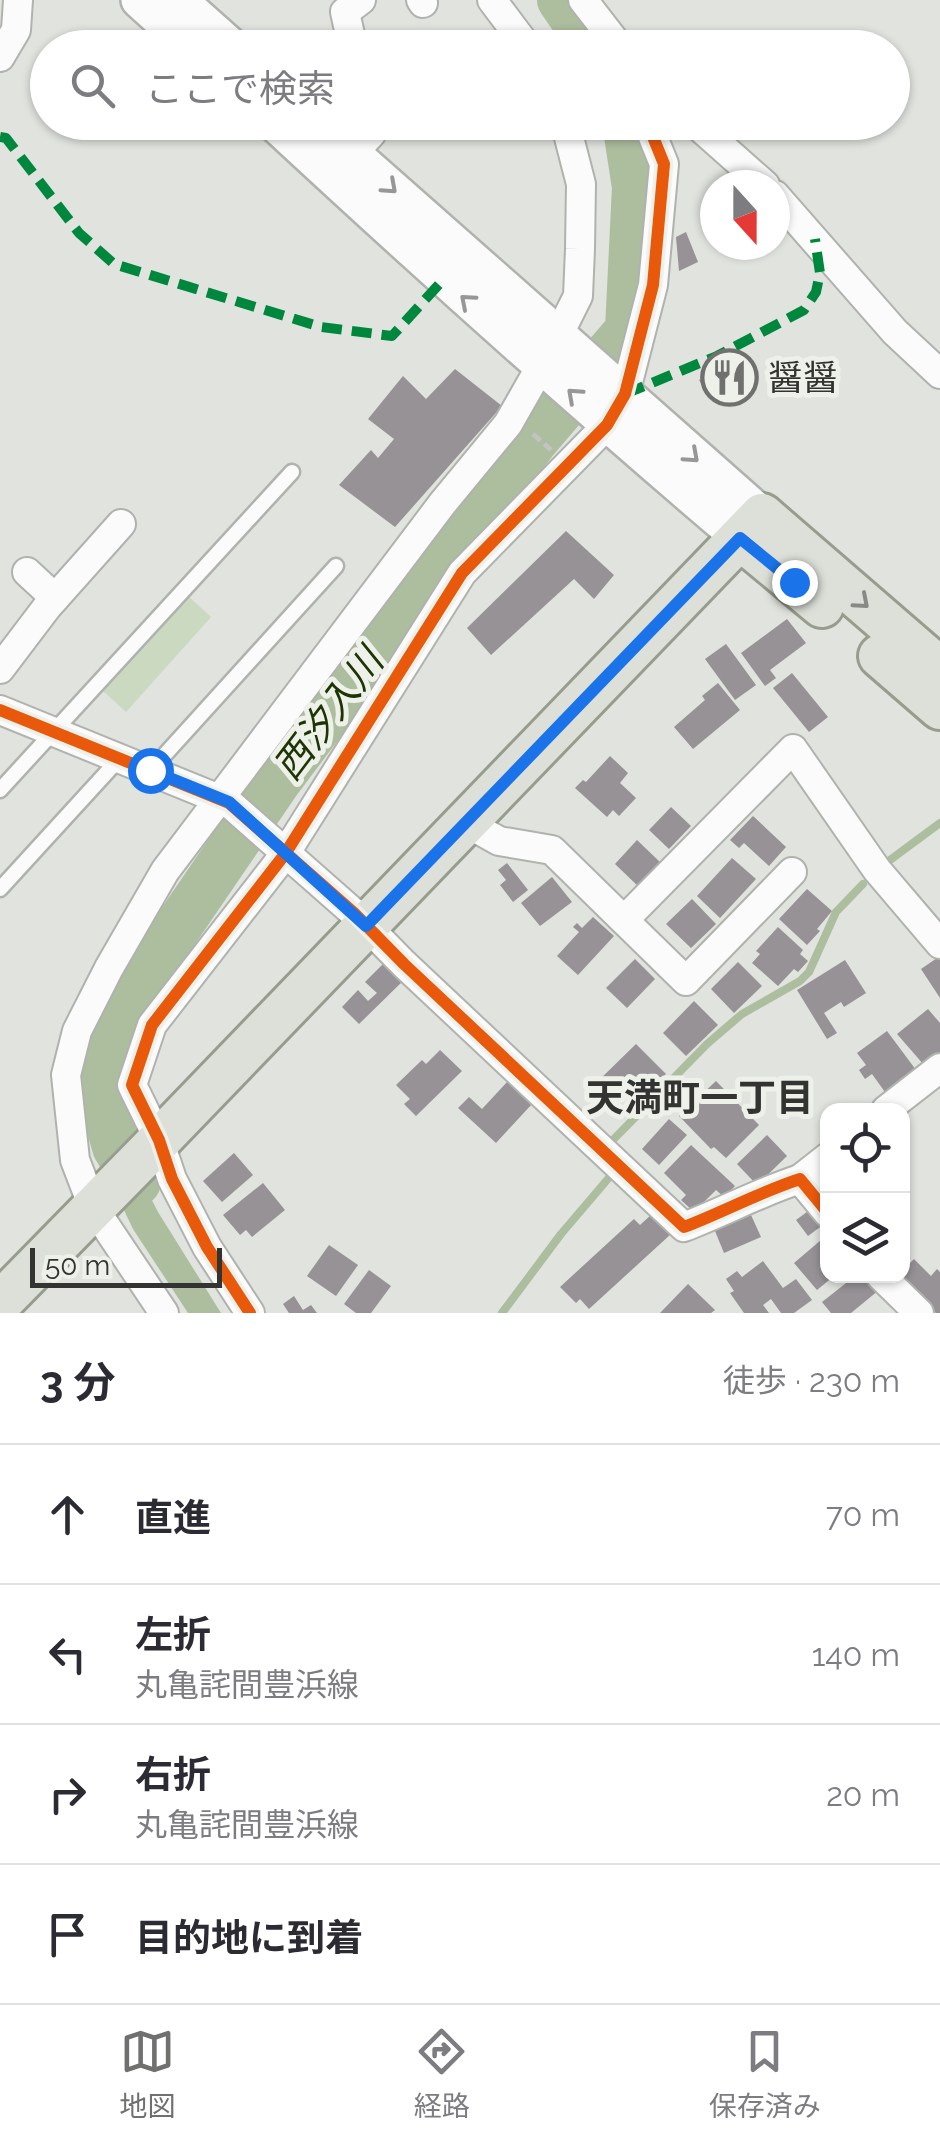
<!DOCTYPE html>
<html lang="ja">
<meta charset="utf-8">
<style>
body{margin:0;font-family:Raleway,"Noto Sans JP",sans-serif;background:#f2f2f3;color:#2b2b33}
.controls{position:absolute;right:30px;bottom:30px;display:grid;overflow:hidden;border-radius:20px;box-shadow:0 2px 8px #0004}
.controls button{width:90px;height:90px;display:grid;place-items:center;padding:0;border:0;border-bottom:2px solid #e1e1e2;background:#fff;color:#2b2b33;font:50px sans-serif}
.compass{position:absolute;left:700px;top:170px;width:90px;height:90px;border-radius:50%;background:#fff;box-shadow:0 2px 8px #0004;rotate:159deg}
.scale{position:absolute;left:30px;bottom:25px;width:192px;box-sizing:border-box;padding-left:10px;border:5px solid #333431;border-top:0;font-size:28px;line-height:35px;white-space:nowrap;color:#333431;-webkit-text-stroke:8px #edf1ea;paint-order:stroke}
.stop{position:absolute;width:30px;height:30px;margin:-22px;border:8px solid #1a73e8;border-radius:50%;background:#fff}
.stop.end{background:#1a73e8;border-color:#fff;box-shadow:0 2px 10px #0008}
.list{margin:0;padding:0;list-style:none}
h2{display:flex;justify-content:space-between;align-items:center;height:130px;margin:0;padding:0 40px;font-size:42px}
h2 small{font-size:32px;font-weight:400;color:#7c7c81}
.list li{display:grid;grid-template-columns:65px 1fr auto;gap:30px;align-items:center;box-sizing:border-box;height:140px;padding:0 40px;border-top:2px solid #e1e1e2}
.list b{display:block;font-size:38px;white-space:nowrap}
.list p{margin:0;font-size:32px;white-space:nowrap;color:#7c7c81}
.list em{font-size:32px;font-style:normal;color:#7c7c81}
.icon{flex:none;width:55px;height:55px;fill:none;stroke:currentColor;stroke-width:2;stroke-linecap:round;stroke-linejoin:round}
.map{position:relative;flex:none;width:940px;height:1313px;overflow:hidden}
.search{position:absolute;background:#fff;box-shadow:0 2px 8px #0004;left:30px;right:30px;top:30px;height:110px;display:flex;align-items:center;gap:25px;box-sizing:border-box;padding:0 35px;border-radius:55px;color:#7c7c81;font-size:38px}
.sheet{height:690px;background:#fff}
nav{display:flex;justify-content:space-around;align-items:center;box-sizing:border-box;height:140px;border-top:2px solid #e1e1e2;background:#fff;font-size:28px;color:#7c7c81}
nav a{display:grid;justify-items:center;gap:5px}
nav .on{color:#70716e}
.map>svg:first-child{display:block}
</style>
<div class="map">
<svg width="940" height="1313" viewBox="0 0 940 1313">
<rect width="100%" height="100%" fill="#e0e3de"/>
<path fill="#cbd9c1" d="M188,596L211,617L126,712L103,691Z"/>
<path fill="#acbe9e" d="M112,1123L158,1212L221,1313H188L133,1229L88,1134Z"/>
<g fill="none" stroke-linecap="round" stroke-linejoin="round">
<g stroke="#acbe9e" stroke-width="8">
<path d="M890,860L940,823"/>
<path d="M608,1145L707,1044L742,1014L800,981L809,972L836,912L863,884"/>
<path d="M502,1313L561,1234L613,1173L611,1171"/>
</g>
<g stroke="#acbe9e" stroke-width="48">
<path d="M561,0L594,48"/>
<path d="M137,1182L116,1147L102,1096L104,1050L119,1013L278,780L533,442L629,330L636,187L626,122"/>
</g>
</g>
<g fill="#969296">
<path d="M686,232L698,262L679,271L676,237Z"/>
<path d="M746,356L758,373L713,401L699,380Z"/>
<path d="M455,369L502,406L395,527L339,485L371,450L378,458L394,439L368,419L403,376L426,399Z"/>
<path d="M566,531L614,575L594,599L574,579L491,655L467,628Z"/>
<path d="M787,619L806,643L770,670L776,678L765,686L741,653Z"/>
<path d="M726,644L756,685L735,700L705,659Z"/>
<path d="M792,673L828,717L809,732L773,688Z"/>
<path d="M718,683L740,710L693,749L674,727L705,700L702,696Z"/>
<path d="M610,756L628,773L620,783L636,798L619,816L613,810L607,817L575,788L583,780L586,782Z"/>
<path d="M671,807L691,826L669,849L649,830Z"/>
<path d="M753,816L786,847L769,866L744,843L739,848L730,840Z"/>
<path d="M637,840L662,864L640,888L615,864Z"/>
<path d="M732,858L756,879L720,918L697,896Z"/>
<path d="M507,863L528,890L513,902L500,885L506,880L498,870Z"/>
<path d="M552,877L572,902L540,926L521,903Z"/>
<path d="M807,889L832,911L817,929L820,931L807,945L779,919Z"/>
<path d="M692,899L716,924L691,948L666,924Z"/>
<path d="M593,917L614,936L578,975L557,956L579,932L573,927L577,923L582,928Z"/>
<path d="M778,927L803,950L800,954L808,961L798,972L794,969L778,986L752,963L760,954L756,951Z"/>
<path d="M940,956V998L921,969Z"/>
<path d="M635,959L655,979L627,1008L606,988Z"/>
<path d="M387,960L405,979L359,1024L342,1007L358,990L368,1001L377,993L365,982Z"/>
<path d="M845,960L866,993L844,1007L841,1002L824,1013L837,1033L827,1039L797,990Z"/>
<path d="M738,962L762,986L734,1013L711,989Z"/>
<path d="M694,1001L718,1025L686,1056L663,1033Z"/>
<path d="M928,1009L940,1023V1052L924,1065L897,1034Z"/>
<path d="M887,1031L916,1070L905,1078L910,1084L890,1099L872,1074L865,1079L859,1070L866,1065L857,1053Z"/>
<path d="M636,1044L666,1074L640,1099L628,1087L610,1104L593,1086Z"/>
<path d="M440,1050L462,1071L416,1116L404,1104L410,1099L396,1085L422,1060L426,1064Z"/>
<path d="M508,1081L532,1104L496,1143L458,1108L469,1097L482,1109Z"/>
<path d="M716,1081L759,1125L726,1158L714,1147L711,1149L679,1116Z"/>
<path d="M669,1119L687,1135L659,1165L642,1149Z"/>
<path d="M767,1135L787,1156L757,1185L737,1164Z"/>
<path d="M691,1145L735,1186L724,1197L716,1190L694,1212L681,1200L686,1195L664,1173Z"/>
<path d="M234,1153L253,1175L222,1202L203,1181Z"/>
<path d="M263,1183L285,1210L252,1237L246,1230L240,1235L223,1215Z"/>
<path d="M811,1209L823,1225L808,1236L796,1220Z"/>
<path d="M652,1214L671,1234L589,1309L580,1299L576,1303L560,1287L634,1219L640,1225Z"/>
<path d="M751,1215L761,1237L724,1253L715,1231Z"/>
<path d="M821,1240L828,1248V1276H834L817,1290L794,1263Z"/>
<path d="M329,1245L358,1265L336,1296L307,1276Z"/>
<path d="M914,1259L931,1276L937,1269L940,1272V1313H936L896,1276H902V1271Z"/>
<path d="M763,1261L783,1288L796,1279L812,1300L794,1313H781L771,1299L763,1305L769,1313H744L730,1293L734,1291L726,1279L737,1271L742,1277Z"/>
<path d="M369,1270L391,1286L371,1313H356L344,1304Z"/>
<path d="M855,1276H867L879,1290L851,1313H831L822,1302Z"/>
<path d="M688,1284L715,1310L711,1313H660Z"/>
<path d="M294,1296L303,1310L311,1305L317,1313H289L283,1304Z"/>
</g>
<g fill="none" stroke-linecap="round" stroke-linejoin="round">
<defs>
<g id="service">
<path d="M150,771L336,566"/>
<path d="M0,790L292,472"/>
<path d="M0,889L119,759"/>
</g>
<g id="minor">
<path d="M421,0L423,3"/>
<path d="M492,0L528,48"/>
<path d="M583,0L614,40L617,48"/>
<path d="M353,48L345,12L361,0"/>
<path d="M0,57L16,30L18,0"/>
<path d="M694,122L765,185"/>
<path d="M339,168L371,134L368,122"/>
<path d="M775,195L895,332L940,374"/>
<path d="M27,572L55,598"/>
<path d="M0,669L47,607L121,524"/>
<path d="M0,710L229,803L354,913L404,964L684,1227C723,1212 760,1192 800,1179L828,1213"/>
<path d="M465,822L499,841L552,850L686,981L792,872"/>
<path d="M624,920L793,749L877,870L940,944"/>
<path d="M886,1110L940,1068"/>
<path d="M800,1179L828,1157"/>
<path d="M881,1276L919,1313"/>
<path d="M164,1313L93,1207L75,1160L66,1075L77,1031L109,968L165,871L442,504L508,424L558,336L578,296L580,249L581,184L565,122"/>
<path d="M250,1313L207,1247L172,1179L159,1140L132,1085L152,1025L285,854L462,573L607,425L625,394L653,285L664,164L647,122"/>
</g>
<g id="tertiary">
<path d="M139,0L192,48"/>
<path d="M179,0L233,48"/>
<path d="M273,122C426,264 581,403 740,538"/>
<path d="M317,122L762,515"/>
</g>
<g id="primary">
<path d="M740,538L822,606"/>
<path d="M880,656L940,708"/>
<path d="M0,1303L147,1153L762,515L940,669"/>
</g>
</defs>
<use href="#service" stroke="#b0b2ae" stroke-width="19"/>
<use href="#minor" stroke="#b0b2ae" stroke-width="32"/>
<use href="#tertiary" stroke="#b0b2ae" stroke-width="40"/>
<use href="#primary" stroke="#969d8e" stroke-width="48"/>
<path stroke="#c3c3c3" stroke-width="5" stroke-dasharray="10 5" stroke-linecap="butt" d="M533,434L551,450"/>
<use href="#service" stroke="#fafbfa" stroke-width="14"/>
<use href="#minor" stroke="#fafbfa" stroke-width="28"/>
<use href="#tertiary" stroke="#fafbfa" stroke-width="35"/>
<use href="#primary" stroke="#dde0d9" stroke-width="42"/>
<g stroke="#00873e" stroke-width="10" stroke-dasharray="20 10" stroke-linecap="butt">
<path d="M0,137L6,138L79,233L114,264L321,327L392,336L443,280"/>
<path d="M625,394L717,356L804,310L816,292L820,273L815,239"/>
</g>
<defs>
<g id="cycleway">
<path d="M0,710L229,803L354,913L404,964L684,1227C723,1212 760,1192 800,1179L828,1213"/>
<path d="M250,1313L207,1247L172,1179L159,1140L132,1085L152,1025L285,854L462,573L607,425L625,394L653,285L664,164L647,122"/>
</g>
</defs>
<use href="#cycleway" stroke="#edf1ea" stroke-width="19"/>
<use href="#cycleway" stroke="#e8590c" stroke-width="12"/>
</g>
<defs><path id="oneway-chevron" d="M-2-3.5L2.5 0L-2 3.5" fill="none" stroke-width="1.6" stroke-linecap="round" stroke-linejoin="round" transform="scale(2.5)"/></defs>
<g stroke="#969896">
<use href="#oneway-chevron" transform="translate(390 187) rotate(42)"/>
<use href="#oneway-chevron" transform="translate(467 301) rotate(-139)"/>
<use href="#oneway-chevron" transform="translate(574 395) rotate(-138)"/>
<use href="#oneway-chevron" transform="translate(692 456) rotate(42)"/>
</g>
<use stroke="#888a85" href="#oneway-chevron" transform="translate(862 602) rotate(41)"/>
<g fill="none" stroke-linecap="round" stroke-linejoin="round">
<path stroke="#1a73e8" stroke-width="12" d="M150,770L229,802L366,926L740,538L794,582"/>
</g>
<defs>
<symbol id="restaurant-ring" viewBox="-11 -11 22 22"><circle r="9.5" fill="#edf1ea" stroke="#70716e" stroke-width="1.5"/><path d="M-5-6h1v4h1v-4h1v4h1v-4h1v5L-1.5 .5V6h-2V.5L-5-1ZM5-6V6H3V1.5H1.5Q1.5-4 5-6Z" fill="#70716e"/></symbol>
</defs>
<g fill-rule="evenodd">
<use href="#restaurant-ring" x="698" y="346" width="63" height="63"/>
</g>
<g text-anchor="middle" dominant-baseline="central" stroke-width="10" stroke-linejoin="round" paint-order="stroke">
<g font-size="35" fill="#333431" stroke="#edf1ea" text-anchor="start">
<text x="768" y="377">醤醤</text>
</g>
<g font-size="38" font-style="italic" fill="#1e3403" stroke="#edf1ea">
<text transform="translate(328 714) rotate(-53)">西汐入川</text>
</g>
<g font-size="38" font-weight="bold" fill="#333431" stroke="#edf1ea">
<text x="700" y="1097">天満町一丁目</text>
</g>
</g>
</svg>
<div class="controls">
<button><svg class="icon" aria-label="locate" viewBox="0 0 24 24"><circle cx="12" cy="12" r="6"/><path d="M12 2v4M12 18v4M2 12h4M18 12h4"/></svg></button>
<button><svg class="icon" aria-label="layers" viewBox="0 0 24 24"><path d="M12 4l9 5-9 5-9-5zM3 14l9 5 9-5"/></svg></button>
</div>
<svg class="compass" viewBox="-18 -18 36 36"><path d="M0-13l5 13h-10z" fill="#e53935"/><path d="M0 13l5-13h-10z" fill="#7c7c81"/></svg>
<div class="scale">50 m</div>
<div class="stop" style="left:150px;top:770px"></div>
<div class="stop end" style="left:794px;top:582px"></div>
<div class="search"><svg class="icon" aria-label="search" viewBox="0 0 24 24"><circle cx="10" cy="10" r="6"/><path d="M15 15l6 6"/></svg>ここで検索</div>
</div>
<section class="sheet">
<h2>3 分<small>徒歩 · 230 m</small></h2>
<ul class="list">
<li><svg class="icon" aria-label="ahead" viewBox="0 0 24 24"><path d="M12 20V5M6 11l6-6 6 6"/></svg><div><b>直進</b></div><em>70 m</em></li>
<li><svg class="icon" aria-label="left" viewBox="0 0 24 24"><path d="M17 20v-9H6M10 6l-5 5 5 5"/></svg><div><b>左折</b><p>丸亀詫間豊浜線</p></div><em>140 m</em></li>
<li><svg class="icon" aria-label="right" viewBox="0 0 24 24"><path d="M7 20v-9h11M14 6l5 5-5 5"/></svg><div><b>右折</b><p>丸亀詫間豊浜線</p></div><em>20 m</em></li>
<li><svg class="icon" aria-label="arrive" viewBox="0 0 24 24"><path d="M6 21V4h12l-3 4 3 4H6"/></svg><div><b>目的地に到着</b></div></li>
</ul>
</section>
<nav>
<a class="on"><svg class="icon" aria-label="map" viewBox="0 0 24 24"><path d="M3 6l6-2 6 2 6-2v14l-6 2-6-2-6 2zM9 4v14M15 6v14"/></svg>地図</a>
<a><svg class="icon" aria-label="directions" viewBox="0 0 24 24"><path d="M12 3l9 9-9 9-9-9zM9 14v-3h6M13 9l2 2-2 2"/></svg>経路</a>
<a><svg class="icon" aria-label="saved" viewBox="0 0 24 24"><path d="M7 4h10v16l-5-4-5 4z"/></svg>保存済み</a>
</nav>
